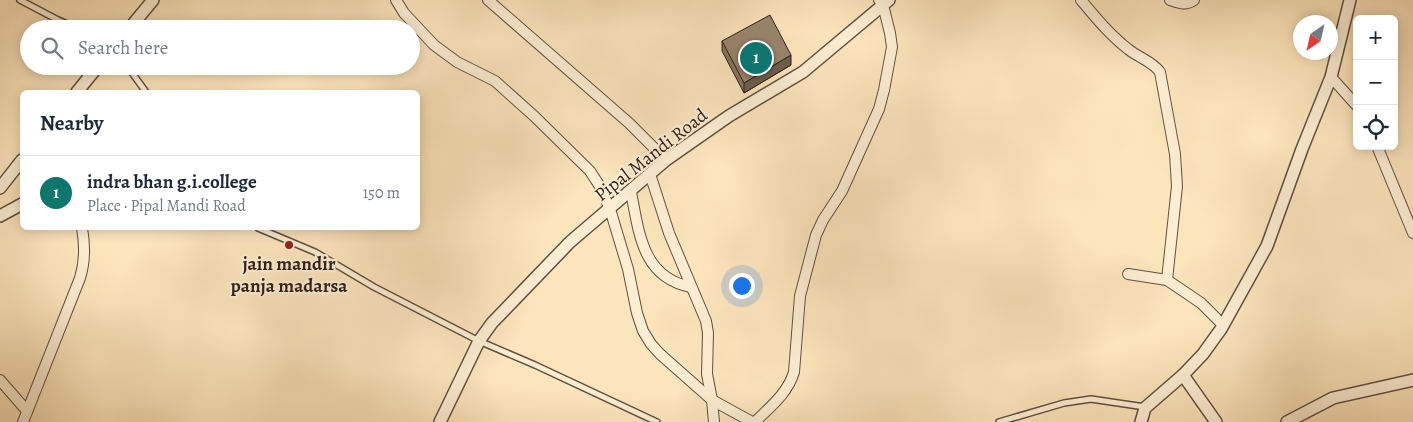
<!DOCTYPE html>
<meta charset="utf-8">
<style>
body{margin:0;font-family:Alegreya,serif;background:#f2f2f3;color:#1f2937}
.controls{position:absolute;right:15px;top:15px;display:grid;overflow:hidden;border-radius:8px;box-shadow:0 2px 12px #0003}
.controls button{width:45px;height:45px;display:grid;place-items:center;padding:0;border:0;border-bottom:1px solid #e0e1e3;background:#fff;color:#1f2937;font:25px sans-serif}
.compass{position:absolute;left:1293px;top:15px;width:45px;height:45px;border-radius:50%;background:#fff;box-shadow:0 2px 12px #0003;rotate:214deg}
.you{position:absolute;left:741px;top:285px;width:18px;height:18px;margin:-12px;border:4px solid #fff;border-radius:50%;background:#1a73e8;box-shadow:0 0 0 8px #1a73e833}
.badge{display:grid;place-items:center;width:32px;height:32px;border-radius:50%;background:#0f766e;color:#fff;font-size:16px;font-weight:700}
.pin{position:absolute;translate:-50% -50%;border:2px solid #fff;box-shadow:0 1px 5px #0006}
.list{margin:0;padding:0;list-style:none}
h2{display:flex;justify-content:space-between;align-items:center;height:65px;margin:0;padding:0 20px;font-size:21px}
h2 small{font-size:16px;font-weight:400;color:#747a83}
.list li{display:grid;grid-template-columns:32px 1fr auto;gap:15px;align-items:center;box-sizing:border-box;height:75px;padding:0 20px;border-top:1px solid #e0e1e3}
.list b{display:block;font-size:19px;white-space:nowrap}
.list p{margin:0;font-size:16px;white-space:nowrap;color:#747a83}
.list em{font-size:16px;font-style:normal;color:#747a83}
.icon{flex:none;width:28px;height:28px;fill:none;stroke:currentColor;stroke-width:2;stroke-linecap:round;stroke-linejoin:round}
.map{position:relative;flex:none;width:1413px;height:422px;overflow:hidden}
.search{position:absolute;background:#fff;box-shadow:0 2px 12px #0003;left:20px;top:20px;width:400px;height:55px;display:flex;align-items:center;gap:12px;box-sizing:border-box;padding:0 18px;border-radius:28px;color:#747a83;font-size:19px}
.panel{position:absolute;background:#fff;box-shadow:0 2px 12px #0003;left:20px;top:90px;width:400px;height:140px;border-radius:8px}
.map>svg:first-child{display:block}
</style>
<div class="map">
<svg width="1413" height="422" viewBox="0 0 1413 422">
<rect width="100%" height="100%" fill="#fce4bb"/>
<filter id="stains"><feTurbulence type="fractalNoise" baseFrequency=".004" numOctaves="4"/><feColorMatrix values="0 0 0 0 .2 0 0 0 0 .09 0 0 0 0 .02 0 0 0 .5 -.17"/></filter>
<radialGradient id="worn" r=".72"><stop offset=".6" stop-color="#630" stop-opacity="0"/><stop offset="1" stop-color="#630" stop-opacity=".3"/></radialGradient>
<g fill="none" stroke-linecap="round" stroke-linejoin="round">
<defs>
<g id="service">
<path d="M20,0L58,20L79,29"/>
<path d="M127,66L146,92"/>
<path d="M258,228L315,252L374,287L479,341L535,365L657,422"/>
<path d="M999,422L1064,403L1091,399L1145,407"/>
</g>
<g id="minor">
<path d="M396,0L404,13L434,45L457,62L495,81L534,116L590,171L599,185L610,209L628,269L637,313L643,331L651,344L660,354L712,400L752,422"/>
<path d="M488,0L629,123L666,160"/>
<path d="M1081,0C1096,18 1110,35 1128,49C1139,58 1152,61 1160,72L1175,154L1177,186L1167,280"/>
<path d="M1170,0C1179,3 1185,6 1194,0"/>
<path d="M1331,77L1357,106"/>
<path d="M1377,146L1413,233"/>
<path d="M650,174L669,233L706,321L708,333L707,374L712,400L714,422"/>
<path d="M631,192C639,232 642,278 691,287"/>
<path d="M1128,274L1167,280L1201,303L1223,325"/>
<path d="M0,380L27,411"/>
<path d="M23,422L80,278C85,262 85,245 82,228"/>
<path d="M755,422C770,407 788,393 794,372L800,296L816,235L823,220L842,191L879,109L884,90L892,47L890,33L883,5L879,0"/>
</g>
<g id="tertiary">
<path d="M129,29L153,0"/>
<path d="M77,92L98,66"/>
<path d="M0,188L22,160"/>
<path d="M0,216L22,204"/>
<path d="M1183,375L1216,422"/>
<path d="M440,422L479,341L492,323L570,242L666,160L729,116L803,72L889,0"/>
<path d="M1141,422L1145,408L1183,375L1203,354L1221,329L1267,246L1302,149L1331,77L1350,0"/>
<path d="M1287,422L1333,398L1413,380"/>
</g>
</defs>
<use href="#service" stroke="#615042" stroke-width="8"/>
<use href="#minor" stroke="#615042" stroke-width="12"/>
<use href="#tertiary" stroke="#615042" stroke-width="14"/>
<use href="#service" stroke="#fdedd3" stroke-width="5"/>
<use href="#minor" stroke="#fdedd3" stroke-width="10"/>
<use href="#tertiary" stroke="#fdedd3" stroke-width="11"/>
</g>
<path fill="#84725e" stroke="#2d1f19" d="M722,41L791,65L744,93L722,51Z"/>
<path fill="#6b5d4c" stroke="#2d1f19" d="M791,55V65L744,93V83Z"/>
<path fill="#99856d" stroke="#2d1f19" d="M770,15L791,55L744,83L722,41Z"/>
<circle fill="#8f2418" stroke="#fdedd3" stroke-width="2" cx="289" cy="245" r="5"/>
<g text-anchor="middle" dominant-baseline="central" stroke-width="4.5" stroke-linejoin="round" paint-order="stroke">
<g font-size="19" fill="#2d1f19" stroke="#fdedd3">
<text transform="translate(651 155) rotate(-38)">Pipal Mandi Road</text>
</g>
<g font-size="19" font-weight="bold" fill="#2d1f19" stroke="#fdedd3">
<text x="289" y="264">jain mandir<tspan x="289" dy="22">panja madarsa</tspan></text>
</g>
</g>
<rect width="100%" height="100%" filter="url(#stains)"/>
<rect width="100%" height="100%" fill="url(#worn)"/>
</svg>
<div class="controls">
<button>+</button>
<button>−</button>
<button><svg class="icon" aria-label="locate" viewBox="0 0 24 24"><circle cx="12" cy="12" r="6"/><path d="M12 2v4M12 18v4M2 12h4M18 12h4"/></svg></button>
</div>
<svg class="compass" viewBox="-18 -18 36 36"><path d="M0-13l5 13h-10z" fill="#e53935"/><path d="M0 13l5-13h-10z" fill="#747a83"/></svg>
<div class="you"></div>
<div class="pin badge" style="left:756px;top:58px">1</div>
<div class="search"><svg class="icon" aria-label="search" viewBox="0 0 24 24"><circle cx="10" cy="10" r="6"/><path d="M15 15l6 6"/></svg>Search here</div>
<section class="panel">
<h2>Nearby<small></small></h2>
<ul class="list">
<li><span class="badge">1</span><div><b>indra bhan g.i.college</b><p>Place · Pipal Mandi Road</p></div><em>150 m</em></li>
</ul>
</section>
</div>
